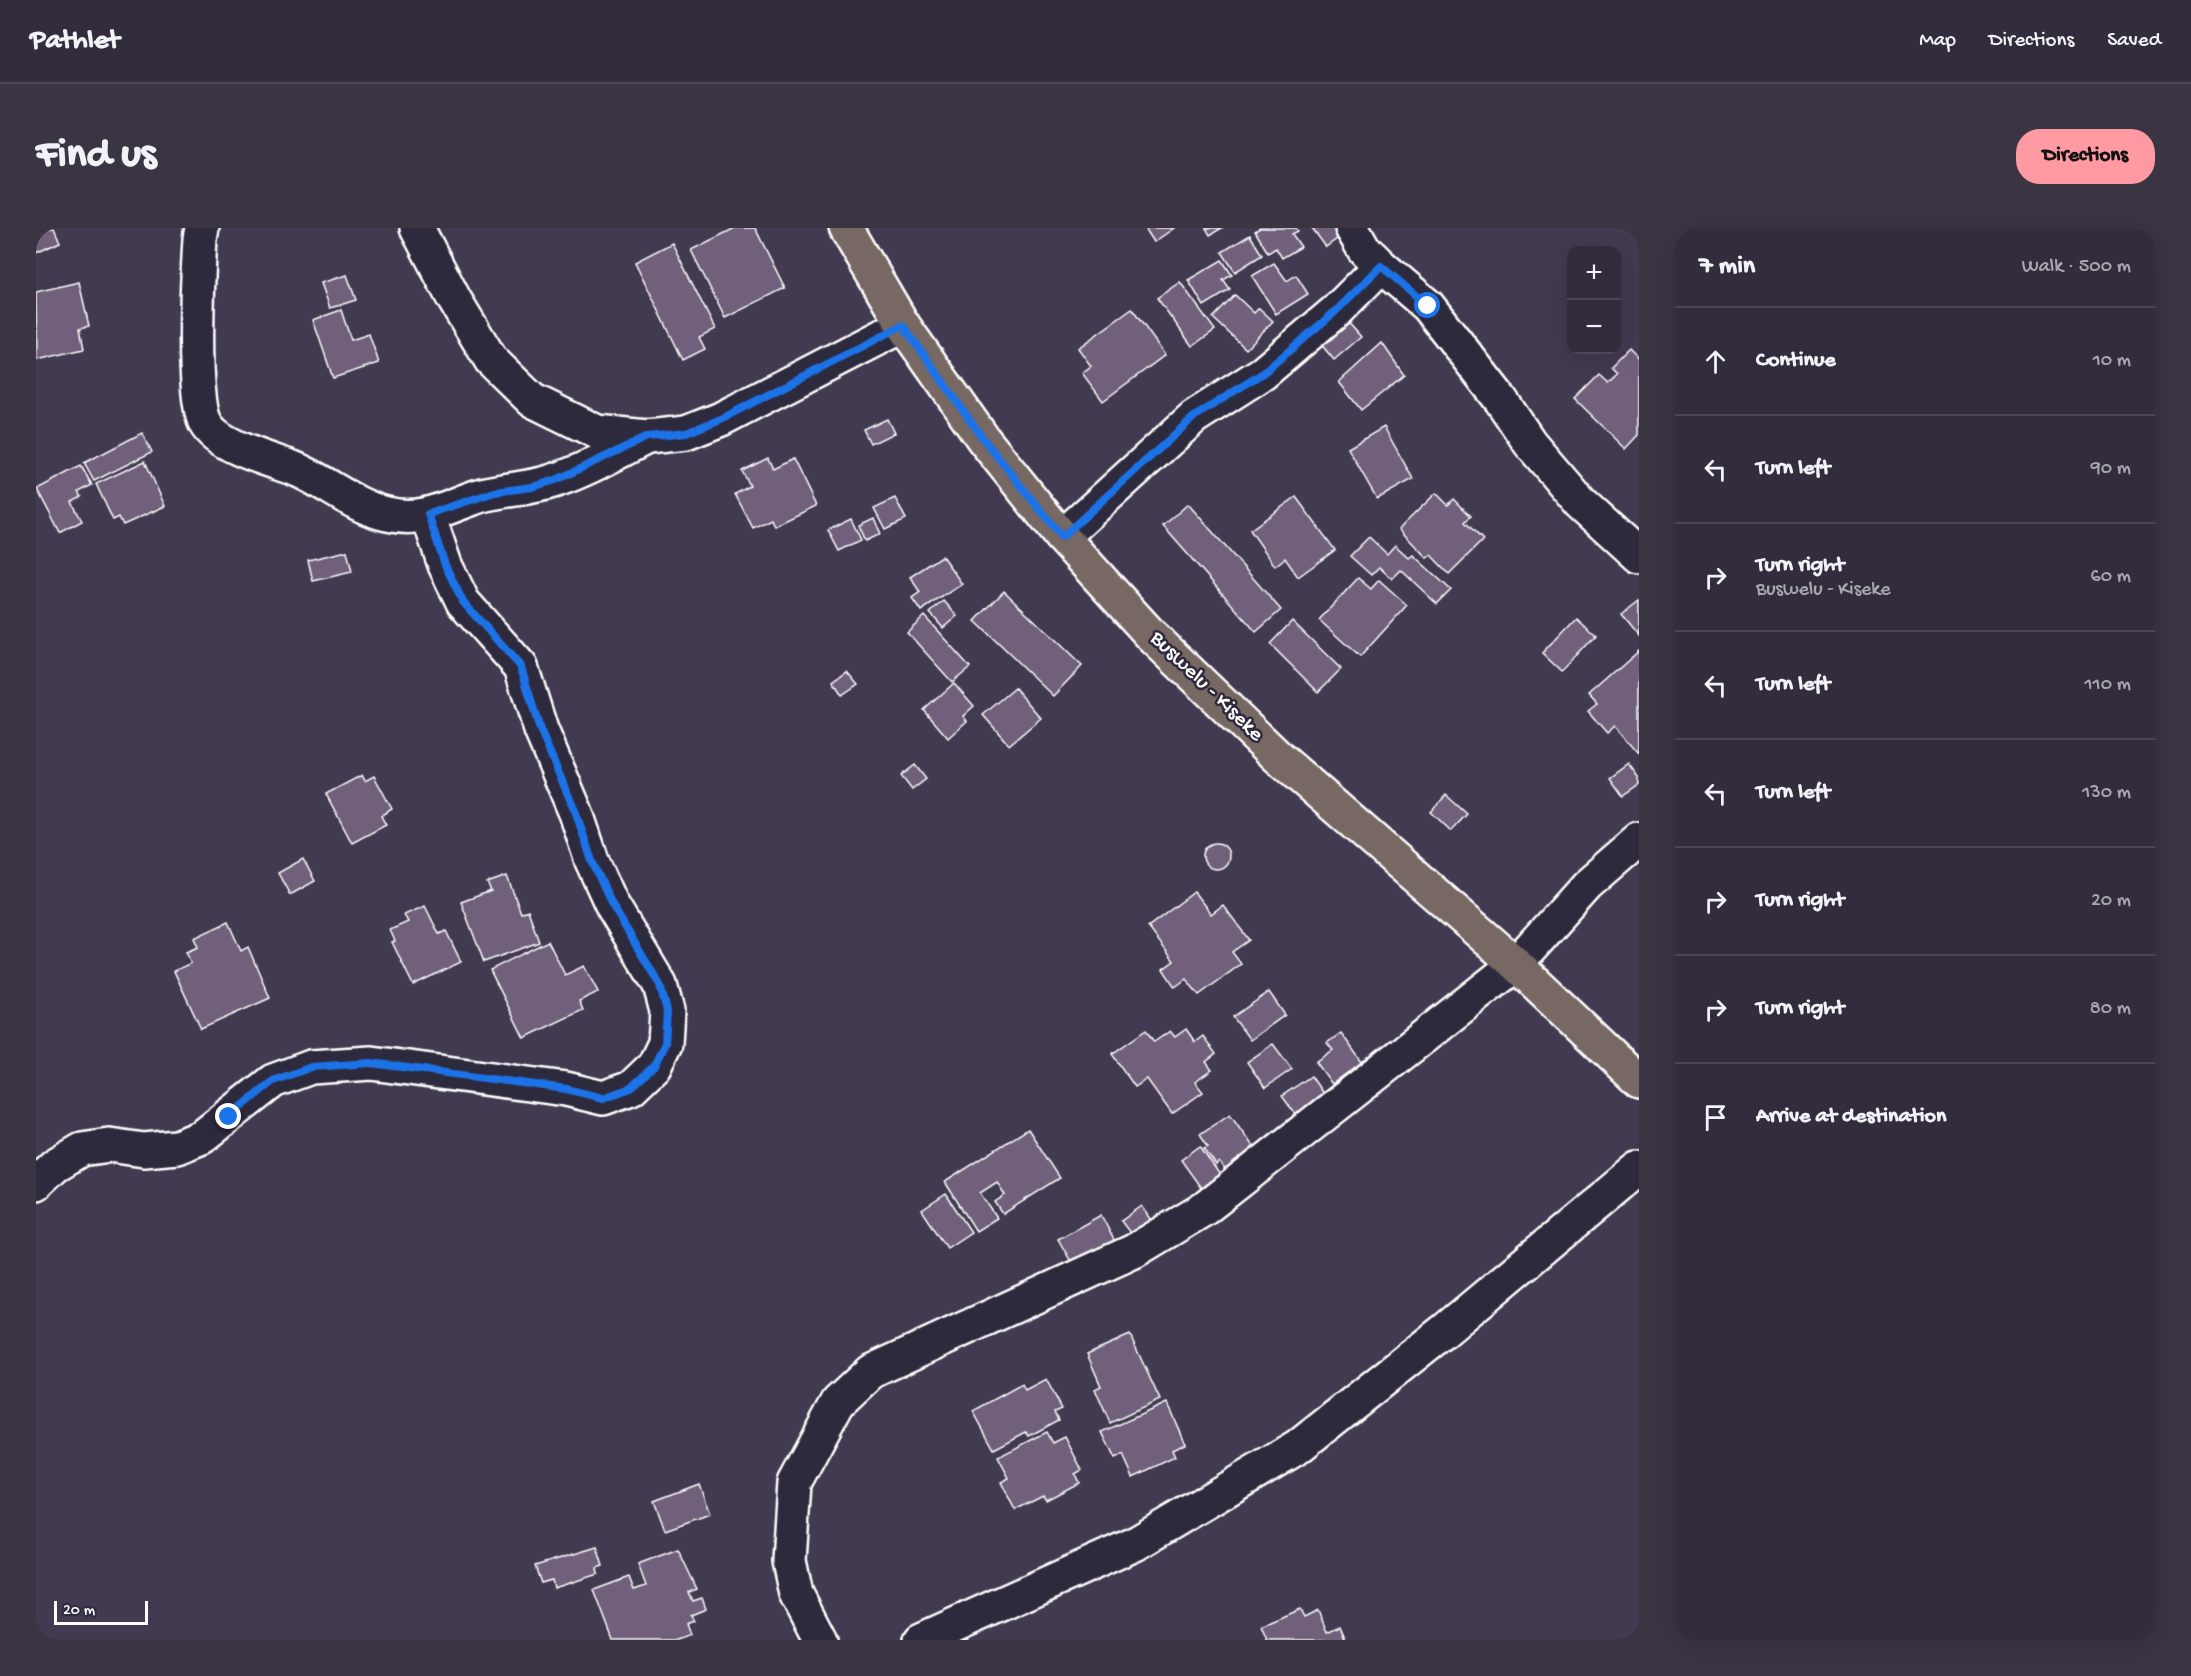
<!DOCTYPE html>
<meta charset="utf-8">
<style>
body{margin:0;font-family:"Gochi Hand",sans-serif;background:#3a3443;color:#f1f3f6}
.controls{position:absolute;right:18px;top:18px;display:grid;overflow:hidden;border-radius:12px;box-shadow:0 6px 24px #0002}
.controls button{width:54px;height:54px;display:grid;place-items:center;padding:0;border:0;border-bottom:2px solid #4d4856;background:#322c3c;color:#f1f3f6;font:30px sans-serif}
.scale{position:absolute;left:18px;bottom:15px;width:94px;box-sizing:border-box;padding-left:6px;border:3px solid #fff;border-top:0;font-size:16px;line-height:21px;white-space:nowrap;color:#fff;-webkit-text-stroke:4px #2f2a3d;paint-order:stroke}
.stop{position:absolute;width:18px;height:18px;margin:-14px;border:4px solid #1a73e8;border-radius:50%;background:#fff}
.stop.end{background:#1a73e8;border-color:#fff;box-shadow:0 2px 6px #0008}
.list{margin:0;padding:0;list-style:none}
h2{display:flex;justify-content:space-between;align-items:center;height:78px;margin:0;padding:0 24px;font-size:26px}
h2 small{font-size:20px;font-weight:400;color:#a8a7af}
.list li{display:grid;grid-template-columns:39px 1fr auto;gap:18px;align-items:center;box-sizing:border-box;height:108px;padding:0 24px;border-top:2px solid #4d4856}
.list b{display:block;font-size:22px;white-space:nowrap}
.list p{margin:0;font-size:20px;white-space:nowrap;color:#a8a7af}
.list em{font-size:20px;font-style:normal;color:#a8a7af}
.icon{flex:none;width:33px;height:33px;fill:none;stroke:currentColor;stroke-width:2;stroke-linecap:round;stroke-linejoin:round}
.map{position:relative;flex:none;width:1603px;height:1412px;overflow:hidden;border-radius:24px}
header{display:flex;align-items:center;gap:36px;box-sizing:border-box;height:84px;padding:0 30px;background:#322c3c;border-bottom:2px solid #4d4856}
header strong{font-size:28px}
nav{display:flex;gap:33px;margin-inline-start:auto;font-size:21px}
.intro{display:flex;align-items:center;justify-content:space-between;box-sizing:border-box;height:144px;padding:0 36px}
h1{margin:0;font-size:42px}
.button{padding:15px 27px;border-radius:24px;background:#ff9aa2;color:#111;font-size:21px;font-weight:700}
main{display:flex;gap:36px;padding:0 36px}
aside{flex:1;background:#322c3c;border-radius:24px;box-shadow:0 6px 24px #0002}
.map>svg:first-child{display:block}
</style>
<header>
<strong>Pathlet</strong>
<nav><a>Map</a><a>Directions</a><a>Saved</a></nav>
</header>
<div class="intro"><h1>Find us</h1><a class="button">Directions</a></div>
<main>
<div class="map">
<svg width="1603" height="1412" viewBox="0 0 1603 1412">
<rect width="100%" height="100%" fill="#423a50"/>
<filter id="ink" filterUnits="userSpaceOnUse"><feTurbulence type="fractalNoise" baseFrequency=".0167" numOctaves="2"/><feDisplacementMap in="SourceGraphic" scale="12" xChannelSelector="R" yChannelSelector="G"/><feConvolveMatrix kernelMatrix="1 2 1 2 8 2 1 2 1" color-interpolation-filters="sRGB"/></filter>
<g filter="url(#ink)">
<g fill="#6f607c" stroke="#fff" stroke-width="1.5">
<path d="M0,0H18L24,14L0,25Z"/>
<path d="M699,0H719L749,60L689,90L655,22Z"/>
<path d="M1109,0H1138L1118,14Z"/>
<path d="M1170,0H1186L1174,7Z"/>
<path d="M1224,0H1260L1262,3L1256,6L1265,19L1246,30L1240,20L1232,25L1219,3Z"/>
<path d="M1276,0H1305L1309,5L1290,19Z"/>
<path d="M1214,7L1226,27L1199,44L1186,24Z"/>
<path d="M636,15L679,101L663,109L669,121L647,132L599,34Z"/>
<path d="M1186,32L1196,47L1187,52L1194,62L1168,78L1152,52Z"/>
<path d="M1238,35L1251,53L1260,47L1272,66L1240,86L1216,48Z"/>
<path d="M311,47L320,72L294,80L285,55Z"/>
<path d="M43,54L53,98L44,100L48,121L1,132L0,64Z"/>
<path d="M1144,54L1179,102L1156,118L1121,70Z"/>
<path d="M1199,67L1218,85L1223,80L1237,93L1210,121L1177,90Z"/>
<path d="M1096,81L1129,127L1067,173L1046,145L1055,138L1042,120Z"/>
<path d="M305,82L315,112L333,106L343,135L297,150L277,92Z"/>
<path d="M1311,93L1325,109L1298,132L1284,115Z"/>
<path d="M1346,115L1368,147L1325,182L1303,154Z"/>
<path d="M1593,122L1603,132V207L1590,221L1539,171L1563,147L1572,155L1581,146L1575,140Z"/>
<path d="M851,191L858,205L835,216L828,202Z"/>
<path d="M1348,199L1377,251L1341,271L1312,220Z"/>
<path d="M106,205L116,224L58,253L48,235Z"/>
<path d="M732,230L737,241L757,231L780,278L738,298L735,291L717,300L699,266L714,258L706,243Z"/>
<path d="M109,233L129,278L87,297L83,289L77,292L60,256Z"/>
<path d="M45,238L56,257L43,264L46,269L36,274L46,293L24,305L1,261Z"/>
<path d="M1400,265L1412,277L1418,271L1435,288L1429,294L1447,312L1413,346L1395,327L1391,330L1363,301Z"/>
<path d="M1260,269L1299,322L1262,349L1249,330L1239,338L1214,302Z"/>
<path d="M859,270L870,291L849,301L838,280Z"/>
<path d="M1152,276L1245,382L1220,404L1127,298Z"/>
<path d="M837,290L844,306L829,313L822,297Z"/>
<path d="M815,291L825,312L803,323L792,302Z"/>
<path d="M1333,309L1351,326L1359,317L1373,330L1377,327L1415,362L1401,376L1365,342L1356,351L1343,339L1335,347L1314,328Z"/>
<path d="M311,323L316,344L277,353L272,332Z"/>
<path d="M906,328L926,356L885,383L876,370L884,364L874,349Z"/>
<path d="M1322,350L1335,361L1343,352L1371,377L1324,429L1283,392Z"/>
<path d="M968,363L1046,438L1017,468L939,393Z"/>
<path d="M1603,372V408L1585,386Z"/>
<path d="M908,373L921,388L907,400L894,385Z"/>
<path d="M888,388L934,439L916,454L871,404Z"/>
<path d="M1540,389L1560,407L1526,444L1506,425Z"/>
<path d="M1256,393L1305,441L1282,464L1234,416Z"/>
<path d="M1603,423V526L1579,498L1571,505L1552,483L1561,476L1553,467Z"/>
<path d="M811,443L822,456L806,467L797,453Z"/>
<path d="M918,455L938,478L927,488L931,493L912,510L888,482Z"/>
<path d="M979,460L1005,490L973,517L947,487Z"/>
<path d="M1593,536L1603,550V557L1587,568L1574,550Z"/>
<path d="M879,537L890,551L876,562L865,548Z"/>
<path d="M326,547L329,553L338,548L356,581L345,588L350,597L316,615L290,566Z"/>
<path d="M1410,567L1431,586L1415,603L1395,584Z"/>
<circle cx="1180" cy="628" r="13"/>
<path d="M267,631L279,653L254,667L242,645Z"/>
<path d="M471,648L485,685L492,682L503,714L448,734L425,674L455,663L451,655Z"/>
<path d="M1158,664L1175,686L1187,677L1213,712L1196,724L1205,736L1163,767L1150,751L1139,759L1127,741L1138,733L1112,699Z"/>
<path d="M389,678L403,706L410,703L425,734L377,757L356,714L359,713L354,702L372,694L368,687Z"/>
<path d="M192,694L205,723L212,719L234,770L165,801L138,743L155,735L150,724L162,719L158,710Z"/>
<path d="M512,713L529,747L548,738L562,764L543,773L547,782L488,810L454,742Z"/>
<path d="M1233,764L1249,787L1214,812L1197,789Z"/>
<path d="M1150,801L1159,814L1167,808L1180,826L1170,834L1176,842L1159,854L1167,864L1136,886L1111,851L1099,859L1076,826L1110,802L1118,814L1134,803L1139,809Z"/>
<path d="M1305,805L1326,834L1296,856L1280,834L1297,822L1291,815Z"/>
<path d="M1237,816L1256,841L1229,860L1211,834Z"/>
<path d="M1275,848L1288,867L1260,887L1246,868Z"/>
<path d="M1194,886L1221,924L1192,945L1183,934L1180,937L1168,920L1172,918L1164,906Z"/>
<path d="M992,901L1024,950L967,986L959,974L969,967L961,954L944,965L961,990L940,1003L909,954Z"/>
<path d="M1164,918L1184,947L1165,960L1145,932Z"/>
<path d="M910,966L935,1004L911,1020L886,982Z"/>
<path d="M1106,978L1120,998L1100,1013L1085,993Z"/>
<path d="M1065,987L1079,1014L1037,1037L1022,1011Z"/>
<path d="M1094,1107L1124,1172L1074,1195L1059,1161L1065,1158L1051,1126Z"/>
<path d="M1010,1151L1026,1181L1019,1184L1023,1192L993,1208L990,1204L958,1221L937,1183L986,1156L989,1162Z"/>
<path d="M1131,1175L1149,1216L1136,1222L1139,1229L1097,1249L1087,1227L1079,1231L1066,1204Z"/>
<path d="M1011,1204L1017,1215L1029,1209L1046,1242L1039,1246L1043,1255L1010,1272L1007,1268L979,1282L965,1254L973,1250L962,1229Z"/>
<path d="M663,1256L674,1286L629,1302L618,1273Z"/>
<path d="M561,1319L567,1338L561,1340L562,1346L518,1360L516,1352L505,1355L499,1338Z"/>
<path d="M642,1321L661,1361L653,1364L657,1373L666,1370L670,1381L655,1387L658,1393L650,1396L654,1407L641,1412H577L558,1362L593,1349L598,1362L610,1358L602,1336Z"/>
<path d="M1264,1381L1268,1389L1282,1382L1291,1404L1304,1398L1310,1412H1231L1225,1398Z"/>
</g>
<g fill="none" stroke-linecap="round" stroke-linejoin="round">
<defs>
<g id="minor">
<path d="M166,0L164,11C162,44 155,172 170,196C182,218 234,232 257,240C290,253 316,278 351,286C388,295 411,278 446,267C469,261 494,261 517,253C549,243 581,224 611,209"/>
<path d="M381,0L418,71L455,132L496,172L561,204L611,209L650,205L685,191L867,97"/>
<path d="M1316,0L1328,21L1345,38L1392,78L1465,172L1494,215L1545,275L1603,328"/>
<path d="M1026,309L1158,189L1227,145L1300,83L1345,38"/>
<path d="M0,955L19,937L46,921L73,917L108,922L141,919L166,909L237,853L275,839L335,835L530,861L567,870L595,860L618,838L629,815L631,783L624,757L576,677L556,633L540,585L505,502L485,439L427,374L409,337L392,287"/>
<path d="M784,1412L760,1366L753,1333L758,1255L802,1174L834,1144L1098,1023L1168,981L1479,737L1551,657L1603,612"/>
<path d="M885,1412L1099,1316L1262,1219L1408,1103L1603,940"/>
</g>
<path id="major" d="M810,0L867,97L948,212L1026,309L1116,408L1243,530L1473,730L1603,853"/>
</defs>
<use href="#minor" stroke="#fff" stroke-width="38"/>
<use href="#major" stroke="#fff" stroke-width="38"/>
<use href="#minor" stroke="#2f2a3d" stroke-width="33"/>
<use href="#major" stroke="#776864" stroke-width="33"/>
</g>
</g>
<g fill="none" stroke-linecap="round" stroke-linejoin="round" filter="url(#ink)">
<path stroke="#1a73e8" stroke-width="8" d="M193,889L237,853L275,839L335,835L530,861L567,870L595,860L618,838L629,815L631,783L624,757L576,677L556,633L540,585L504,502L485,439L427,374L409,337L392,286L459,264L496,259L520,252L611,209L650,205L685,191L867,97L948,212L1026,309L1158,189L1227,145L1300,83L1345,38L1392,78"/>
</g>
<g text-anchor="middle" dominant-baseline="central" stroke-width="5" stroke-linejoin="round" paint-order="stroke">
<g font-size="22" fill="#fff" stroke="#2f2a3d">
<text transform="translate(1170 459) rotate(44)">Buswelu - Kiseke</text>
</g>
</g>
</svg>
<div class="controls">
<button>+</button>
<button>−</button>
</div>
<div class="scale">20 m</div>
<div class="stop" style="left:1392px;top:78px"></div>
<div class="stop end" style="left:193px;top:889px"></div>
</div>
<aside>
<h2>7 min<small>Walk · 500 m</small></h2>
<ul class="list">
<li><svg class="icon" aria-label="ahead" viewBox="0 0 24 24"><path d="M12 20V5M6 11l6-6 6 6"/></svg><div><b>Continue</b></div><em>10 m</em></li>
<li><svg class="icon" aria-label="left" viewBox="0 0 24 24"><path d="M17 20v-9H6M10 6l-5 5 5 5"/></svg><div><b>Turn left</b></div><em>90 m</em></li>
<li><svg class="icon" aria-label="right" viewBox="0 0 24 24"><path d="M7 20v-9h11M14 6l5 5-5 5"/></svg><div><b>Turn right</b><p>Buswelu - Kiseke</p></div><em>60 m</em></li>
<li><svg class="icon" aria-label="left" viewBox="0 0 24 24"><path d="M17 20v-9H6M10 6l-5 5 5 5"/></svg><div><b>Turn left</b></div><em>110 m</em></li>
<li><svg class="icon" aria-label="left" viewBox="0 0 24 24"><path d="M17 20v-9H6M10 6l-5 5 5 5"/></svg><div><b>Turn left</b></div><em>130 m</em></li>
<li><svg class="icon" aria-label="right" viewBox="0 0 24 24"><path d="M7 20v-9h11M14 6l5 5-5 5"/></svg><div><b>Turn right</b></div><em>20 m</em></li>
<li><svg class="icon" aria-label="right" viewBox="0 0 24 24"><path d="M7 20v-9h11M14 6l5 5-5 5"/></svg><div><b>Turn right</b></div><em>80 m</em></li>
<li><svg class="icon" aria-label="arrive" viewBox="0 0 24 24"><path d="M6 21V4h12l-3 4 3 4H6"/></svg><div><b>Arrive at destination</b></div></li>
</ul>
</aside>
</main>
